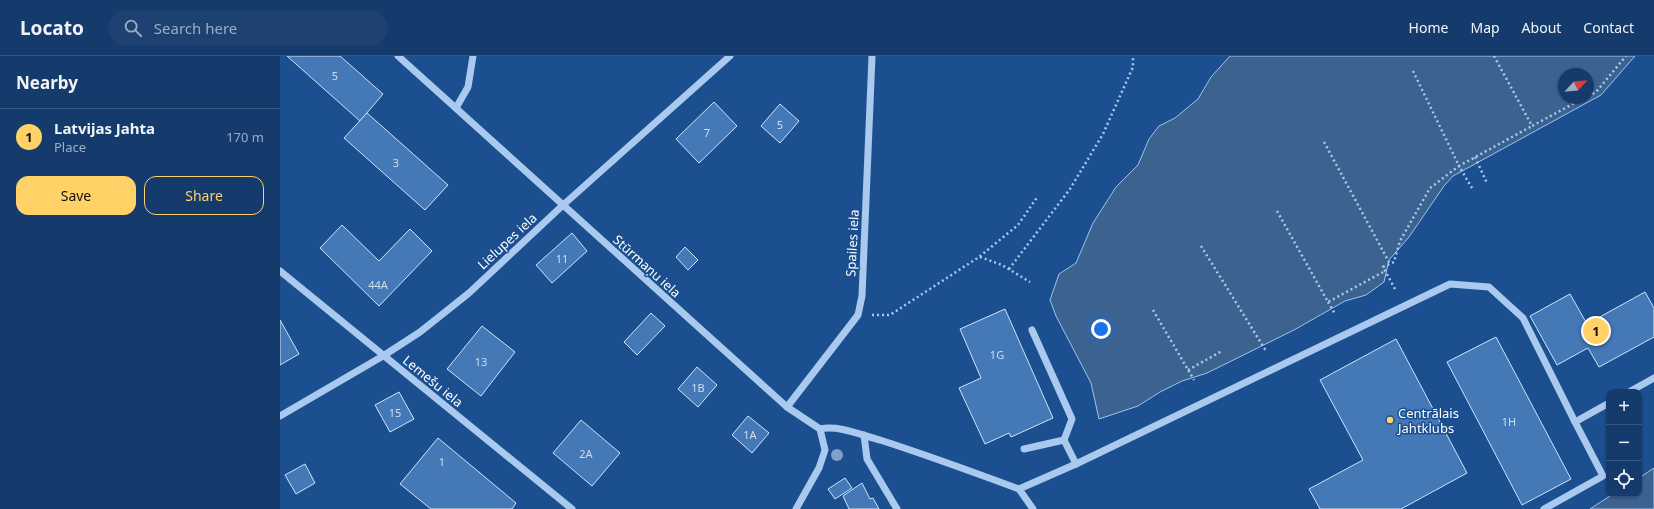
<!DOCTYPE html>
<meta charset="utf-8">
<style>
body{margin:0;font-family:"Noto Sans",sans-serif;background:#1d4271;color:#f1f3f6}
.controls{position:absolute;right:12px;bottom:12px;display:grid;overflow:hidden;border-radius:8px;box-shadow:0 1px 3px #0004}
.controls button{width:36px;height:36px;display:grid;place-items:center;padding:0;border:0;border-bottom:1px solid #33557e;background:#143b6b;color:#f1f3f6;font:20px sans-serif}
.compass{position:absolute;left:1278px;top:12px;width:36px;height:36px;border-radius:50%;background:#143b6b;box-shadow:0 1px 3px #0004;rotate:64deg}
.you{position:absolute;left:821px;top:273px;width:14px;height:14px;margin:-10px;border:3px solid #fff;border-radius:50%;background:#1a73e8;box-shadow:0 0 0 6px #1a73e833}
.badge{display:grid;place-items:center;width:26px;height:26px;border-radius:50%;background:#ffd166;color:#111;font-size:13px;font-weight:700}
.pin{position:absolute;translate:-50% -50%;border:2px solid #fff;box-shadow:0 1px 4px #0006}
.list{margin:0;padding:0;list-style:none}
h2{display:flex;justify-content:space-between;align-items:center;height:52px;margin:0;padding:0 16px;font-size:17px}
h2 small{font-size:13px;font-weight:400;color:#9dadc1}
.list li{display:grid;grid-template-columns:26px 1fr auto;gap:12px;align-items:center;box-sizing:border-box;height:56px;padding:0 16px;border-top:1px solid #33557e}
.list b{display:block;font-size:15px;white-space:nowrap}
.list p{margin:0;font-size:13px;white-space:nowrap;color:#9dadc1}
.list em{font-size:13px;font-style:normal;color:#9dadc1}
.actions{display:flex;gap:8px;padding:12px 16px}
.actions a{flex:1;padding:9px 0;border:1px solid #ffd166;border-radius:12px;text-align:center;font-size:14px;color:#ffd166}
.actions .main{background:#ffd166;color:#111}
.icon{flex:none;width:22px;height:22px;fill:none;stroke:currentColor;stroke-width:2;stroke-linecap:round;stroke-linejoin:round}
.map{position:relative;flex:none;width:1374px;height:453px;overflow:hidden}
header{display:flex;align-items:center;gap:24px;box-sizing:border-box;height:56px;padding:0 20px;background:#143b6b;border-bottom:1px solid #33557e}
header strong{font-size:19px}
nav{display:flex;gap:22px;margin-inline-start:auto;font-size:14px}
.search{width:280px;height:36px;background:#1d4271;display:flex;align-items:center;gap:10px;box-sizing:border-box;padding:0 14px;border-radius:22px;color:#9dadc1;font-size:15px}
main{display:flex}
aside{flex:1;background:#143b6b}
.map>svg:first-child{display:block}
</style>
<header>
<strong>Locato</strong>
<div class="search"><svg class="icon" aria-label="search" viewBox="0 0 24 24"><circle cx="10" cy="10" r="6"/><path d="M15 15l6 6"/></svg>Search here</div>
<nav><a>Home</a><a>Map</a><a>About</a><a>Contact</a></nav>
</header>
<main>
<aside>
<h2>Nearby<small></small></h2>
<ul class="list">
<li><span class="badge">1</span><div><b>Latvijas Jahta</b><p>Place</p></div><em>170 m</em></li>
</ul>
<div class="actions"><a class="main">Save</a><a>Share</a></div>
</aside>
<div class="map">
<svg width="1374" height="453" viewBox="0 0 1374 453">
<rect width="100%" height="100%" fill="#1b4f8f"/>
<g fill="#3c6290" stroke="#9cc4f0" fill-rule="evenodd">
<path d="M950,0H1355L1321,39L1173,120L1164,130L1129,181L1109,204L1104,226L1086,239L1065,245L1014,274L927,317L902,325L880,336L858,350L819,363L811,327L776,260L770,244L779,218L796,207L813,167L836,131L858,109L869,83L879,70L895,62L918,43L931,21ZM1284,18H1308V42H1284Z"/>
<path d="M1374,412V453H1310L1333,438H1359V422Z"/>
</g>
<g fill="#4478b7" stroke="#cfe3fa">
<path d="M7,0H60L103,38L80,65Z"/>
<path d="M434,46L457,70L419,107L396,83Z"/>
<path d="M500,48L519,65L500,87L481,70Z"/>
<path d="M87,57L168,129L145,154L64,82Z"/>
<path d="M62,169L99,205L130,173L152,195L99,250L40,192Z"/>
<path d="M292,177L307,195L272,227L256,209Z"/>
<path d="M405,191L418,204L408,214L396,201Z"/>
<path d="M1365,236L1374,252V281L1319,311L1308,292L1277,309L1250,260L1290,238L1307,268Z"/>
<path d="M725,253L773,362L731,381L729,377L705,388L679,332L701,322L680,273Z"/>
<path d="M371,257L385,270L357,299L344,286Z"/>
<path d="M0,264L19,298L0,309Z"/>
<path d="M202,270L235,296L201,340L167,313Z"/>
<path d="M1216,281L1291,423L1242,449L1167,306Z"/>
<path d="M1116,283L1187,417L1121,453H1040L1029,433L1083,404L1040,324Z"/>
<path d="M417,311L437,329L418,351L398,333Z"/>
<path d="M119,336L134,363L110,376L95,349Z"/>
<path d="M468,360L489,377L472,397L452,379Z"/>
<path d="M301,364L340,397L312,430L273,397Z"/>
<path d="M158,382L236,447L232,453H151L120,428Z"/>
<path d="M25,408L35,427L16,438L5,419Z"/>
<path d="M565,422L572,432L555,443L548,433Z"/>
<path d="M582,427L590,443L593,442L599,453H569L563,440Z"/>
</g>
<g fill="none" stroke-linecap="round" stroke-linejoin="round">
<g stroke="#a9c9ee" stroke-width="2.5" stroke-dasharray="2 3" stroke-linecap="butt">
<path d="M1214,0L1252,70L1304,42"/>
<path d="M1133,15L1179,110L1252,70"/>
<path d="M1308,40L1316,36L1346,0"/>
<path d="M1044,86L1110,208"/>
<path d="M1195,101L1207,127"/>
<path d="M997,155L1048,246L1105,215"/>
<path d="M921,190L986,295"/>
<path d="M700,201L722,209L750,226"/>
<path d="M729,213L790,133L823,78L853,11V0"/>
<path d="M1115,233L1103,211L1114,206L1120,185L1150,132L1179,110L1192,132"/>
<path d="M1048,246L1055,258"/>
<path d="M873,254L914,324"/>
<path d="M592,259H610L699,201L738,169L758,140"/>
<path d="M908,314L942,295"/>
</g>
<g stroke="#a9c9ee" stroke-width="7">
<path d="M118,0L507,351L540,373L545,394L539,412L516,453"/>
<path d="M176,52L188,31L193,0"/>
<path d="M0,215L292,453"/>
<path d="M752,274L792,363L784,384L796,408"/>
<path d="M1349,336L1374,322"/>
<path d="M507,351L578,259L582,240L592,0"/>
<path d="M0,360L103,300L140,276L189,237L282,150L450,0"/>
<path d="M540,373C559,369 581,379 600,384C647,399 693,416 739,433L796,408L1170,228L1209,231L1243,262L1295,366L1329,347"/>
<path d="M584,379L587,403L617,453"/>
<path d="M744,393L784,384"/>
<path d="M739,433L753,453"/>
<path d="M1264,453L1323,420L1295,366"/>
</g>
</g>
<circle fill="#7ea0ca" cx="557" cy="399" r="6"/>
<circle fill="#ffd166" stroke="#1b4f8f" stroke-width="1.5" cx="1110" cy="364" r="4"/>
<g text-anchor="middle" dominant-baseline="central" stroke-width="3" stroke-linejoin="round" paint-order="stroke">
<g font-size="11" fill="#d0dded">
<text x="55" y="19">5</text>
<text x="500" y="68">5</text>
<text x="427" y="76">7</text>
<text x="116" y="106">3</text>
<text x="282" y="202">11</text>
<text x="98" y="228">44A</text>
<text x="717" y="298">1G</text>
<text x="201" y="305">13</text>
<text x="418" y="331">1B</text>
<text x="115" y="356">15</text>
<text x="1229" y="365">1H</text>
<text x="470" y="378">1A</text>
<text x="306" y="397">2A</text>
<text x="162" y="405">1</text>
</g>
<g font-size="13" fill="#fff" stroke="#1b4f8f">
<text transform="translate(227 185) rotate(-43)">Lielupes iela</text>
<text transform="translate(572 187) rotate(-87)">Spailes iela</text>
<text transform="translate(367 210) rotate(42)">Stūrmaņu iela</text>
<text transform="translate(153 325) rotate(39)">Lemešu iela</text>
</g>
<g font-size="13" fill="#fff" stroke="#1b4f8f" text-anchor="start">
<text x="1118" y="357">Centrālais<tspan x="1118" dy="15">Jahtklubs</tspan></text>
</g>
</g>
</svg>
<div class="controls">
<button>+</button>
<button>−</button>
<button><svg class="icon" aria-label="locate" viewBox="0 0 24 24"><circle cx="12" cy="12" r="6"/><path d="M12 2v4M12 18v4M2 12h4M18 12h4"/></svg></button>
</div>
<svg class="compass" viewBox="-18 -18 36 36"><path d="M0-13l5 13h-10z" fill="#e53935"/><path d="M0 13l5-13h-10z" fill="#9dadc1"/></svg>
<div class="you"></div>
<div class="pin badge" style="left:1316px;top:275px">1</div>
</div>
</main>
